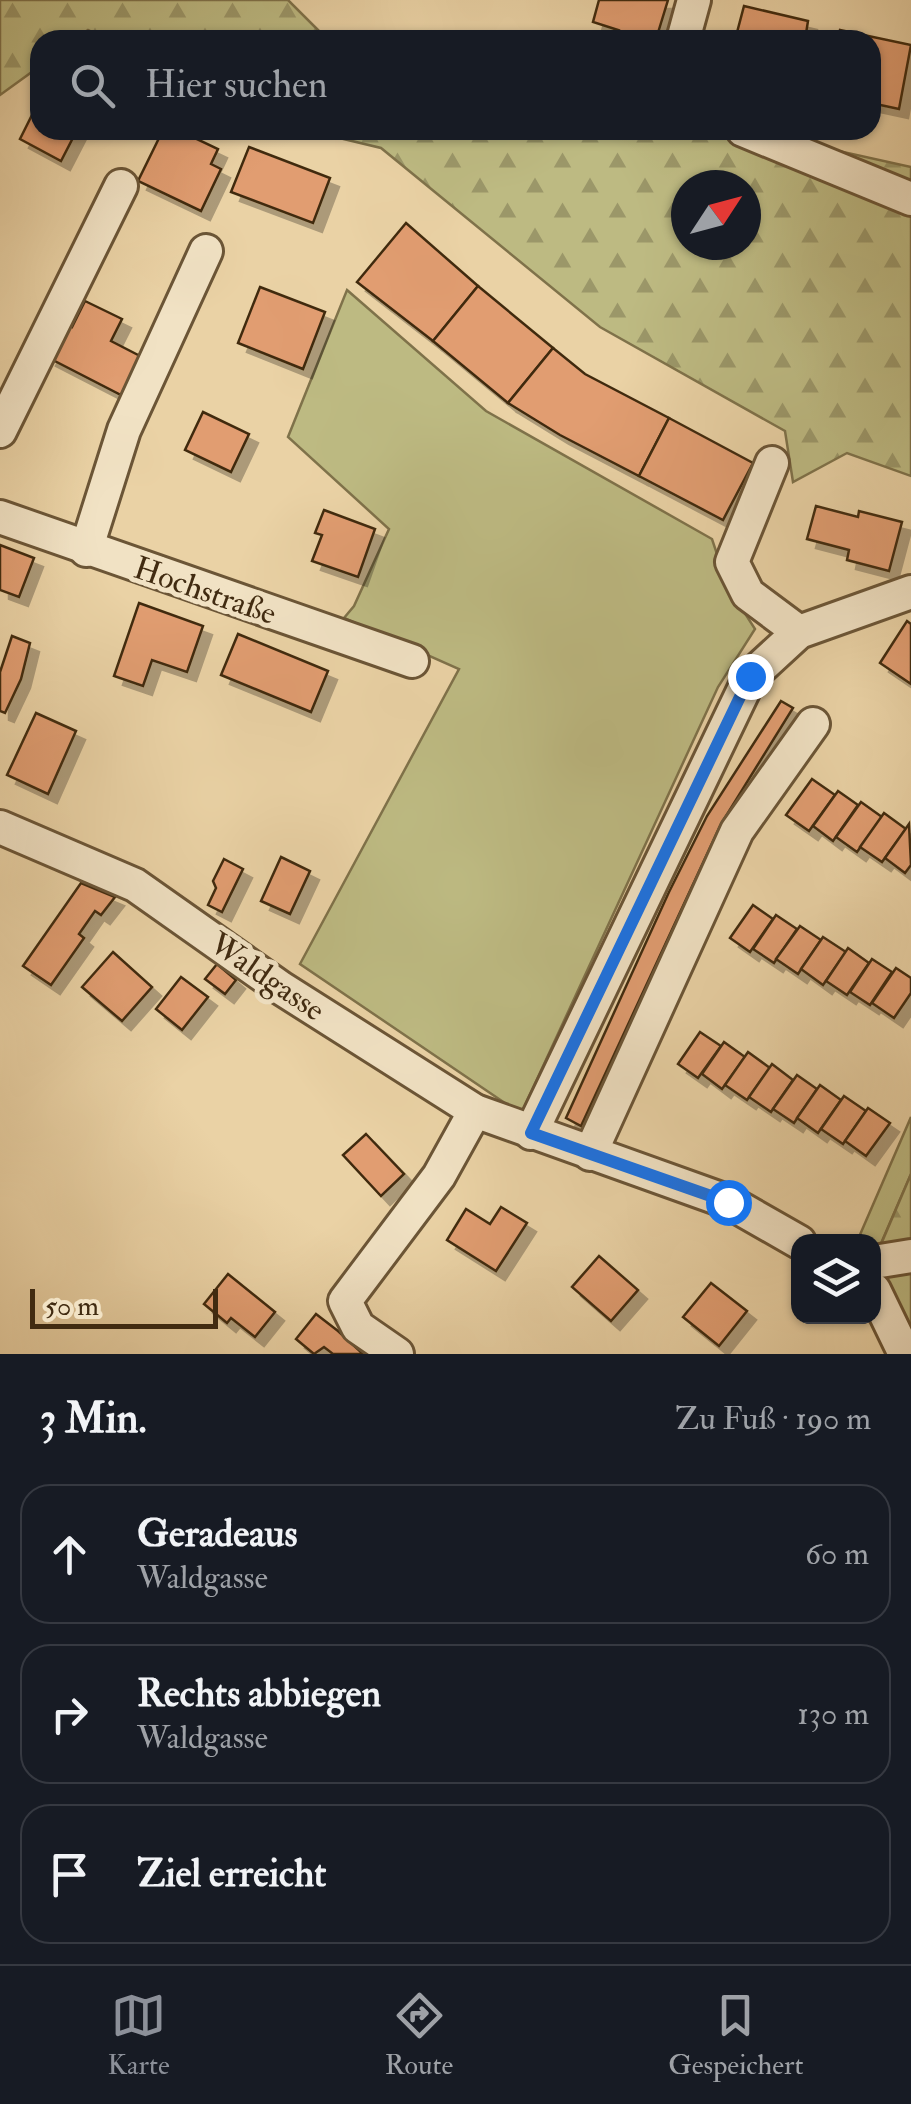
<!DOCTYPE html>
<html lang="de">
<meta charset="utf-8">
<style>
body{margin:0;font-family:"IM FELL Double Pica",serif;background:#242831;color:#f1f3f6}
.controls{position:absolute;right:30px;bottom:30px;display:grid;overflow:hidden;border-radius:20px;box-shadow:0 2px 8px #0004}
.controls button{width:90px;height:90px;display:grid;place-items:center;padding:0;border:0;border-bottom:2px solid #363941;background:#171b24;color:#f1f3f6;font:50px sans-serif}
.compass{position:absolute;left:671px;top:170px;width:90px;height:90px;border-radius:50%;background:#171b24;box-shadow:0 2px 8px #0004;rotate:54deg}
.scale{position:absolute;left:30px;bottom:25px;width:188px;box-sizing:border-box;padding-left:10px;border:5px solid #412b11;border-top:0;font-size:28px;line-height:35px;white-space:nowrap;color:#412b11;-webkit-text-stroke:8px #f1e2c4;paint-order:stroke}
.stop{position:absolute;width:30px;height:30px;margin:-22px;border:8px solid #1a73e8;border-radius:50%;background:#fff}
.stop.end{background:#1a73e8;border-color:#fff;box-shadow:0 2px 10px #0008}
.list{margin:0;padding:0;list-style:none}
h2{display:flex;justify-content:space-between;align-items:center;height:130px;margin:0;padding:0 40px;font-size:42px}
h2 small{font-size:32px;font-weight:400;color:#9ea1a6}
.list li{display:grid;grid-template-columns:65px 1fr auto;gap:30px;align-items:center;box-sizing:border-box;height:140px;margin:0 20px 20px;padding:0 20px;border:2px solid #363941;border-radius:30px}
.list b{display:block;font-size:38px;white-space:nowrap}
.list p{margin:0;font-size:32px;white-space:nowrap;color:#9ea1a6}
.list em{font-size:32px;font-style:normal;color:#9ea1a6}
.icon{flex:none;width:55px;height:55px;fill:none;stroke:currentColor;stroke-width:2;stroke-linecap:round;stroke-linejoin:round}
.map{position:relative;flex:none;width:911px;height:1354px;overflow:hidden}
.search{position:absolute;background:#171b24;box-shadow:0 2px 8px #0004;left:30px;right:30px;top:30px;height:110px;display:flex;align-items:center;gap:25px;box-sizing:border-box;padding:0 35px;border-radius:30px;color:#9ea1a6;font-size:38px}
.sheet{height:610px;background:#171b24}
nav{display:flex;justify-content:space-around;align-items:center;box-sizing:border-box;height:140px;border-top:2px solid #363941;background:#171b24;font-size:28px;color:#9ea1a6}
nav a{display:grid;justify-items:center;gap:5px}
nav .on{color:#8c9099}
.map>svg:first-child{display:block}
</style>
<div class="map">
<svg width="911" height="1354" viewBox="0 0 911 1354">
<defs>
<pattern id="forest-firs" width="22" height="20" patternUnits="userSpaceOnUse" patternTransform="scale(2.5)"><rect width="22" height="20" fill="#bdba82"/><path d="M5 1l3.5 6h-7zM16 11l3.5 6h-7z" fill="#9b9769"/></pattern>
<filter id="shadow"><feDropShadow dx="9" dy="9" stdDeviation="0" flood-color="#0004"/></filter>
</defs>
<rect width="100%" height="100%" fill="#ead2a5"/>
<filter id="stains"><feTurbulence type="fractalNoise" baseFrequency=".002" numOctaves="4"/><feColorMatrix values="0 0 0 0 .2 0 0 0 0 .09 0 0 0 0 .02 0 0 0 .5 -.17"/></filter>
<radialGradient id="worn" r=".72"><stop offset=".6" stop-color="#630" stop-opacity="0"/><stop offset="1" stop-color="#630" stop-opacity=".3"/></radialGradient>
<g fill="#bdba82" stroke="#7f724a" stroke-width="2.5">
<path d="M347,290L486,411L712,539L728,587L755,629L718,687L521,1114L300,964L459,669L344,618L354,606L389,529L288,437Z"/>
<path d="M911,1117V1174L879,1248L874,1242L859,1237Z"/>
</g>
<g fill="url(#forest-firs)" stroke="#7f724a" stroke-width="2.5" fill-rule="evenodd">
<path d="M0,0H288L325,37L340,40H108L88,30L74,40H40V66L0,95Z"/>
<path d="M306,130H744L911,167V476L847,453L793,482L785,431L600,327L381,148ZM686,185H746V245H686Z"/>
<path d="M911,1174V1338L888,1292L879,1249Z"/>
</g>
<g fill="#e19d71" stroke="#412b11" stroke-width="2.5" filter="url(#shadow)">
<path d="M599,0H668L657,36L648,34V40H612L610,36L618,30L593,22Z"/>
<path d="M744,6L808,21L805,40H735Z"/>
<path d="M840,30L911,45L899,109L871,103V40H838Z"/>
<path d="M36,107L40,108V130H77L61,161L20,139Z"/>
<path d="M163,130H178L218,149L211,164L221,169L201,211L138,181Z"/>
<path d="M249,147L330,178L313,223L231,192Z"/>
<path d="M406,223L478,286L433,341L357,282Z"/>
<path d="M478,286L553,348L508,403L433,341Z"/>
<path d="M260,287L325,312L303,369L238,343Z"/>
<path d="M85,301L122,319L111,341L140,356L121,395L47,357L64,323L72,327Z"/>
<path d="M553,348L585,374L669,418L639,476L560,435L508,403Z"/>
<path d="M203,412L249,434L231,472L185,450Z"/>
<path d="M669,418L753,463L723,520L639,476Z"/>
<path d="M816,506L858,517L859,511L902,522L889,571L847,560L849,550L807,539Z"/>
<path d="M324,510L375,529L358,577L312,561L322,535L315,533Z"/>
<path d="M0,545L34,558L19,597L0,590Z"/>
<path d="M139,603L203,626L187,672L152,660L143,686L114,676Z"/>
<path d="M907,621L911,624V684L880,663Z"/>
<path d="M238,634L328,671L311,712L221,675Z"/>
<path d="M12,636L30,643L21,679L5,713L0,711V672Z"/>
<path d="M781,701L793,708L721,824L581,1126L566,1118L669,892L707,816Z"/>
<path d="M36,713L76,731L48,794L7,775Z"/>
<path d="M812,779L835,795L809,831L786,815Z"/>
<path d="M838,791L858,805L833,841L813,826Z"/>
<path d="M861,802L882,817L857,852L836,837Z"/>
<path d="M884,813L906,829L882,862L860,847Z"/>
<path d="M909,824L911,865L905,873L885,858Z"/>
<path d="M281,857L310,871L290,914L261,901Z"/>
<path d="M224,859L243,869L222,912L208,905L216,888L213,881Z"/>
<path d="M81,883L115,897L101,915L95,911L79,934L84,938L51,985L23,966Z"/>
<path d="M753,905L773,919L750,952L730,938Z"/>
<path d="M776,915L797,929L774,963L753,949Z"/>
<path d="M800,926L821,940L798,974L776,959Z"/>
<path d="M823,937L846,952L823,985L801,969Z"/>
<path d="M848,948L869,963L847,995L826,981Z"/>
<path d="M113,952L152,987L122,1021L82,987Z"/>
<path d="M872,959L892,972L870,1005L850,992Z"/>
<path d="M217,964L236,980L225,994L205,979Z"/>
<path d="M896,968L911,978V993L894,1018L872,1003Z"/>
<path d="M181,977L208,997L182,1030L156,1009Z"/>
<path d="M700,1032L721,1046L698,1078L678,1064Z"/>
<path d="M724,1042L745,1057L722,1089L702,1074Z"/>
<path d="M748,1052L770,1068L747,1100L725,1085Z"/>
<path d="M772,1064L793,1080L771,1112L749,1097Z"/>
<path d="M797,1075L817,1089L794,1123L773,1109Z"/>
<path d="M820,1085L841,1100L818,1133L797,1118Z"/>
<path d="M844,1096L866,1111L843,1144L821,1129Z"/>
<path d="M868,1108L890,1123L866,1156L845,1141Z"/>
<path d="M366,1134L404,1174L381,1196L343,1155Z"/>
<path d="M501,1207L527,1223L496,1271L447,1240L466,1209L490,1224Z"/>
<path d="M599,1256L638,1290L611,1321L572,1287Z"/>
<path d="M228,1274L275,1312L255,1337L231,1318L227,1323L204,1304Z"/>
<path d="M711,1283L747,1311L719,1346L683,1317Z"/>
<path d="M316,1314L338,1331L363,1354H333L324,1347L314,1354L296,1339Z"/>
</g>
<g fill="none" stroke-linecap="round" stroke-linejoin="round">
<defs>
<g id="minor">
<path d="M683,40L694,0"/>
<path d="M743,130L911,199"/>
<path d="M0,431L121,186"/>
<path d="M772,463L732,562L748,594L799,632"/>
<path d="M0,517L412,661"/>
<path d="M86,550L124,430L206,251"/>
<path d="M0,827L135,885L281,988L475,1111L729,1202L799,1242"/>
<path d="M531,1133L750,677L799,632L911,592"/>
<path d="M590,1154L737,831L813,724"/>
<path d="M874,1262L911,1256"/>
<path d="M874,1290L905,1354"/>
<path d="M397,1354L358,1327L345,1301L439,1176L475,1111"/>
</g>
</defs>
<use href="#minor" stroke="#6b5536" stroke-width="38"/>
<use href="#minor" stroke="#f1e2c4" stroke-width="32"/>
</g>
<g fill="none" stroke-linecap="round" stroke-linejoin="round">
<path stroke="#1a73e8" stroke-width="12" d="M728,1202L531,1133L750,676"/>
</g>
<g text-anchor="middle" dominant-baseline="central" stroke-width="10" stroke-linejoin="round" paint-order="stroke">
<g font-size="32" fill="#412b11" stroke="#f1e2c4">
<text transform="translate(205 591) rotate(19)">Hochstraße</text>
<text transform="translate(267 977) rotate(34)">Waldgasse</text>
</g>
</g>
<rect width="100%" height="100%" filter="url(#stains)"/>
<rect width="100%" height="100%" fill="url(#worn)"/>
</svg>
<div class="controls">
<button><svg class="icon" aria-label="layers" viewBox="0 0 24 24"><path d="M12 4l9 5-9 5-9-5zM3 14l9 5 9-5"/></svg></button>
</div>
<svg class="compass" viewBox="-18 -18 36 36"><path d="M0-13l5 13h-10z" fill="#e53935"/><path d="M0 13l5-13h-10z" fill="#9ea1a6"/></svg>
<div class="scale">50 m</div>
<div class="stop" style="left:728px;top:1202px"></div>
<div class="stop end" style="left:750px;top:676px"></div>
<div class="search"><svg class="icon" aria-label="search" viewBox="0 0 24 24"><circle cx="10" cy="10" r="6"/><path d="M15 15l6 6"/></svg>Hier suchen</div>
</div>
<section class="sheet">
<h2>3 Min.<small>Zu Fuß · 190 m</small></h2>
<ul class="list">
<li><svg class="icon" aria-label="ahead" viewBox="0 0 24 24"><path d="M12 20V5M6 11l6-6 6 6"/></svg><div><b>Geradeaus</b><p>Waldgasse</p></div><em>60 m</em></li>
<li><svg class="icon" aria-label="right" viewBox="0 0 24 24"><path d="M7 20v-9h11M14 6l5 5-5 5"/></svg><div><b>Rechts abbiegen</b><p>Waldgasse</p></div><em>130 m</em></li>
<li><svg class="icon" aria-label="arrive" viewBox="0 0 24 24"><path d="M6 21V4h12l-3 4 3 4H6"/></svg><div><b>Ziel erreicht</b></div></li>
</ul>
</section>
<nav>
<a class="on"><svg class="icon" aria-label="map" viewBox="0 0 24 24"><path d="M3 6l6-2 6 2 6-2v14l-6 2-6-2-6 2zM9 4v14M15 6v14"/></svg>Karte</a>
<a><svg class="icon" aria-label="directions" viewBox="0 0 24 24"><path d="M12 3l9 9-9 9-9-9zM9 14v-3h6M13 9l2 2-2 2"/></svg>Route</a>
<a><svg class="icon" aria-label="saved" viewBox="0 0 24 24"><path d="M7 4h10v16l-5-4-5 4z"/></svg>Gespeichert</a>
</nav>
